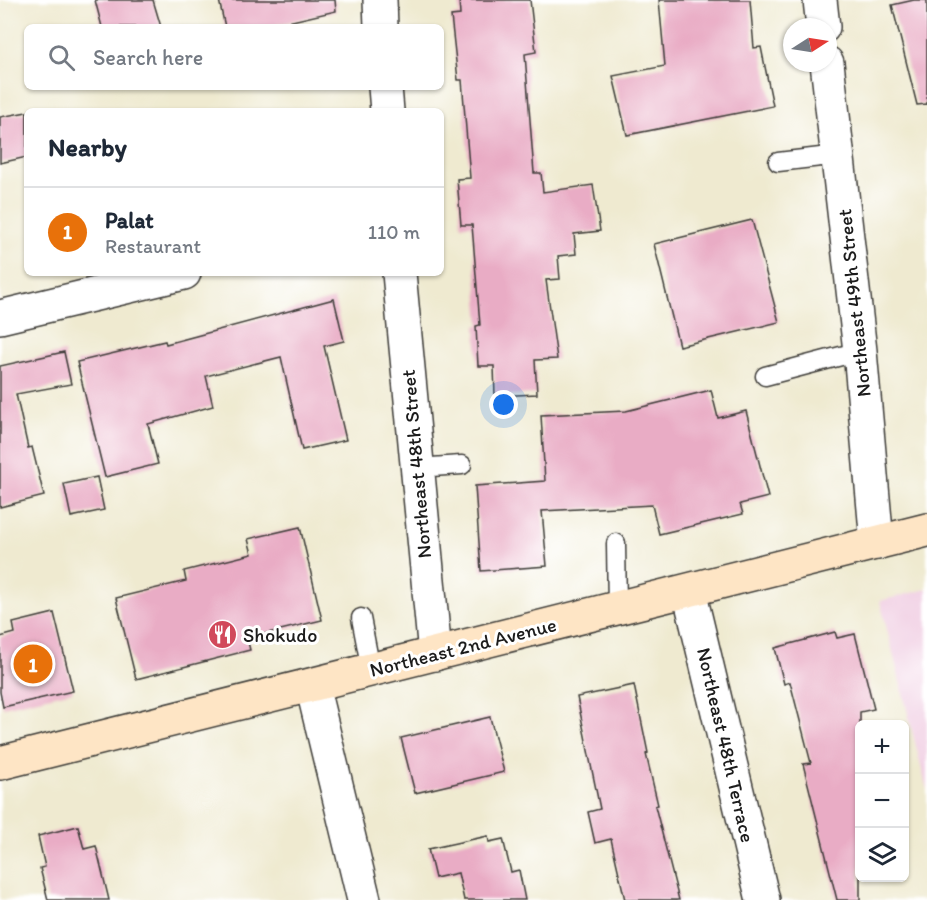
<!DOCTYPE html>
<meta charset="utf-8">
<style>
body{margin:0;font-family:Itim,sans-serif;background:#f6f6f7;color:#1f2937}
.controls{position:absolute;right:18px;bottom:18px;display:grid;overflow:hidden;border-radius:9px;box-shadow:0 2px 4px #0004}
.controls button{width:54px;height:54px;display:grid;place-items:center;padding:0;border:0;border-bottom:2px solid #e0e1e3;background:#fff;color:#1f2937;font:30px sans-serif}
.compass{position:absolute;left:783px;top:18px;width:54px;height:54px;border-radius:50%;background:#fff;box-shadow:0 2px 4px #0004;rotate:78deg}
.you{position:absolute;left:504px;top:405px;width:21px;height:21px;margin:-15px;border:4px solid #fff;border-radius:50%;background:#1a73e8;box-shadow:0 0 0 9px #1a73e833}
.badge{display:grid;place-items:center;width:39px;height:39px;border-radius:50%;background:#111827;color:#fff;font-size:20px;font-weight:700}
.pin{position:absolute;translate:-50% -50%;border:3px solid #fff;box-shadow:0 2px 6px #0006}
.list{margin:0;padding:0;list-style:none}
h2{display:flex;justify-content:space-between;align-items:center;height:78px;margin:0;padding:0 24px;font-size:26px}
h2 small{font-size:20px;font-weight:400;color:#747a83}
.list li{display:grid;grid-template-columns:39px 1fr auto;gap:18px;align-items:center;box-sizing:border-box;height:90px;padding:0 24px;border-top:2px solid #e0e1e3}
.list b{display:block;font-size:22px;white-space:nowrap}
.list p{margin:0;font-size:20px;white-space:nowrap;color:#747a83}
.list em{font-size:20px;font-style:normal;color:#747a83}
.icon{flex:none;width:33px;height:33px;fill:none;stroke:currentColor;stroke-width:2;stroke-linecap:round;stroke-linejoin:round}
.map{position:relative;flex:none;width:927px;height:900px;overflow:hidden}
.search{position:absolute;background:#fff;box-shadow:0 2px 4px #0004;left:24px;top:24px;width:420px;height:66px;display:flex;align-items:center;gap:15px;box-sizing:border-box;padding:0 21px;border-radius:9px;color:#747a83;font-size:22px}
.panel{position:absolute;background:#fff;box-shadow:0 2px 4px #0004;left:24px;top:108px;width:420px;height:168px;border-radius:9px}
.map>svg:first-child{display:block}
</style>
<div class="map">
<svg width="927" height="900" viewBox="0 0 927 900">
<rect width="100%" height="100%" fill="#fff"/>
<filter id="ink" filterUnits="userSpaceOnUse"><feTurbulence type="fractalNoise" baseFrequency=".0167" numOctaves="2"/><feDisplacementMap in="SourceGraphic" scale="12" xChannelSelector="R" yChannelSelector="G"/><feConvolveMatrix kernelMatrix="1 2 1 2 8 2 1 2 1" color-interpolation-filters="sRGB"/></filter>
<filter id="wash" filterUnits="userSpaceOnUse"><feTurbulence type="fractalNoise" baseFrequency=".008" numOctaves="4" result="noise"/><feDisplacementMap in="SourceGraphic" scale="24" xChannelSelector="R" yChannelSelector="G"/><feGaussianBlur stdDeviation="1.35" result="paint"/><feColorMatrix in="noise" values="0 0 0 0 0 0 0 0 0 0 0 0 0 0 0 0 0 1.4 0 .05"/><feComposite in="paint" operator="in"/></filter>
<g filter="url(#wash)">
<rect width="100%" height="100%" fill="#efead0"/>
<path fill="#f1d0e4" d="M927,589V790L880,601Z"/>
<g id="blocks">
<g fill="#e9acc5">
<path d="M95,0H153L161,27H102Z"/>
<path d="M219,0H335L336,11L266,27H225Z"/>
<path d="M459,0H530L536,52L525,54L534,173H541L543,192L593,185L600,231L574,234L576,254L558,256L560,279L546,280L557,359L535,360L537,394L495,396L494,366H478L476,326L480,325L472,225H461L457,179L470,178L462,80H458L451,16L460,15Z"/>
<path d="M659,0H750L754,48L761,47L773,106L627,135L613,76L665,66Z"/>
<path d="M914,0H927V104L917,105L892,5Z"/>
<path d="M27,112V157L0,163V117Z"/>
<path d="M752,220L779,322L679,346L654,244Z"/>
<path d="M334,299L344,341L324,346L346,440L302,450L281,357L206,376L213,406L148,424L158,464L105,477L77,362L165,341L166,344Z"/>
<path d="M64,352L71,384L16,394L28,448L32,447L44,496L0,507V366Z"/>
<path d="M711,390L718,418L746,411L768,497L740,504L743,514L659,534L652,505L542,511L547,566L481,571L475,486L545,481L541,415L626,411Z"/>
<path d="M97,477L104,510L71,517L64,484Z"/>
<path d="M300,527L322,620L247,638L250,650L136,679L116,598L186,581L184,571L252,554L248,539Z"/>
<path d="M54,613L73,691L3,707L0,692V637L15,633L13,623Z"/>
<path d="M835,632L837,638L855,634L874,709L860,712V900H837L803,764L811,763L790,682L784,684L775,648Z"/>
<path d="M634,685L648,753L646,754L658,805L655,806L679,900H625L611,839L595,843L588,812L600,809L577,697Z"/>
<path d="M490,717L504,772L415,793L401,738Z"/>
<path d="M78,826L84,849L96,846L109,900H48L40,868L45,867L38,836Z"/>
<path d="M488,836L489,842L503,839L511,872L519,870L525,900H464L458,873L435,878L428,849Z"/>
</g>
</g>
</g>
<g filter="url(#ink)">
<use href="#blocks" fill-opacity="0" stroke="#3c3b37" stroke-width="1.5"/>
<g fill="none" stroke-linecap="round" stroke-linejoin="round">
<defs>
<g id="lane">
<path d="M778,162L838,155"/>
<path d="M765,376L860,351"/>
<path d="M416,468L462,465"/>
<path d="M616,543L617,608"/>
<path d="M361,618L371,670"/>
</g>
<g id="street">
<path d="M380,0L381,27"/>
<path d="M820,0L823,27"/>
<path d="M827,63L860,351L877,543"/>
<path d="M385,87L387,111"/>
<path d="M399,273L435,654"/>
<path d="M0,317L184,273"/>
<path d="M689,591L763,900"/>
<path d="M312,685L364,900"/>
</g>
<path id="secondary" d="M0,763L927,530"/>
</defs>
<use href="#lane" stroke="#3c3b37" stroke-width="21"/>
<use href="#street" stroke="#3c3b37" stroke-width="36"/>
<use href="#secondary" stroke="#3c3b37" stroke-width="36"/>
<use href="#lane" stroke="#fff" stroke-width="18"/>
<use href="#street" stroke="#fff" stroke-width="33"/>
<use href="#secondary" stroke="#fee5c5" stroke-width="33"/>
</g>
</g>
<defs>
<symbol id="restaurant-disc" viewBox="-11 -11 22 22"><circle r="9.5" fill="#d1495b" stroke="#fff"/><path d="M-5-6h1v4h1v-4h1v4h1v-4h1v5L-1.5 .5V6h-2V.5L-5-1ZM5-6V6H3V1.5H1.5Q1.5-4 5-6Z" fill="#fff"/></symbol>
</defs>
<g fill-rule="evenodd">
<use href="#restaurant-disc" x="206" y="618" width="33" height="33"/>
</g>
<g text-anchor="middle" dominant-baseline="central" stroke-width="6" stroke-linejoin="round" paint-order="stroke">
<g font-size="20" fill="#1c1c1c" stroke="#fff">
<text transform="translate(854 303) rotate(-96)">Northeast 49th Street</text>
<text transform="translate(416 464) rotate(-95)">Northeast 48th Street</text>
<text transform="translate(463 647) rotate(-14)">Northeast 2nd Avenue</text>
<text transform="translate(726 745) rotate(77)">Northeast 48th Terrace</text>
</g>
<g font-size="20" fill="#1c1c1c" stroke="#fff" text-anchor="start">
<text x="243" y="635">Shokudo</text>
</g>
</g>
</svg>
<div class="controls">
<button>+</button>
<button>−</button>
<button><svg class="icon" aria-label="layers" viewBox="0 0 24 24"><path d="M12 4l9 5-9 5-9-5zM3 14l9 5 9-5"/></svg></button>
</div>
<svg class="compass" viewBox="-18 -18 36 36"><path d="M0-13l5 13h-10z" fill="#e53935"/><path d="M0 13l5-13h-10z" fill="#747a83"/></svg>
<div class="you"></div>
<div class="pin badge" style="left:33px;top:664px;background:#e8710a">1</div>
<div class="search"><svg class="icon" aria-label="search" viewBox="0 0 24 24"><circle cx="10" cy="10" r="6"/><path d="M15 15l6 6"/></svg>Search here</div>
<section class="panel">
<h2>Nearby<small></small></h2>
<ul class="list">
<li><span class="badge" style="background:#e8710a">1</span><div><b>Palat</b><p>Restaurant</p></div><em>110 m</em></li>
</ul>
</section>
</div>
